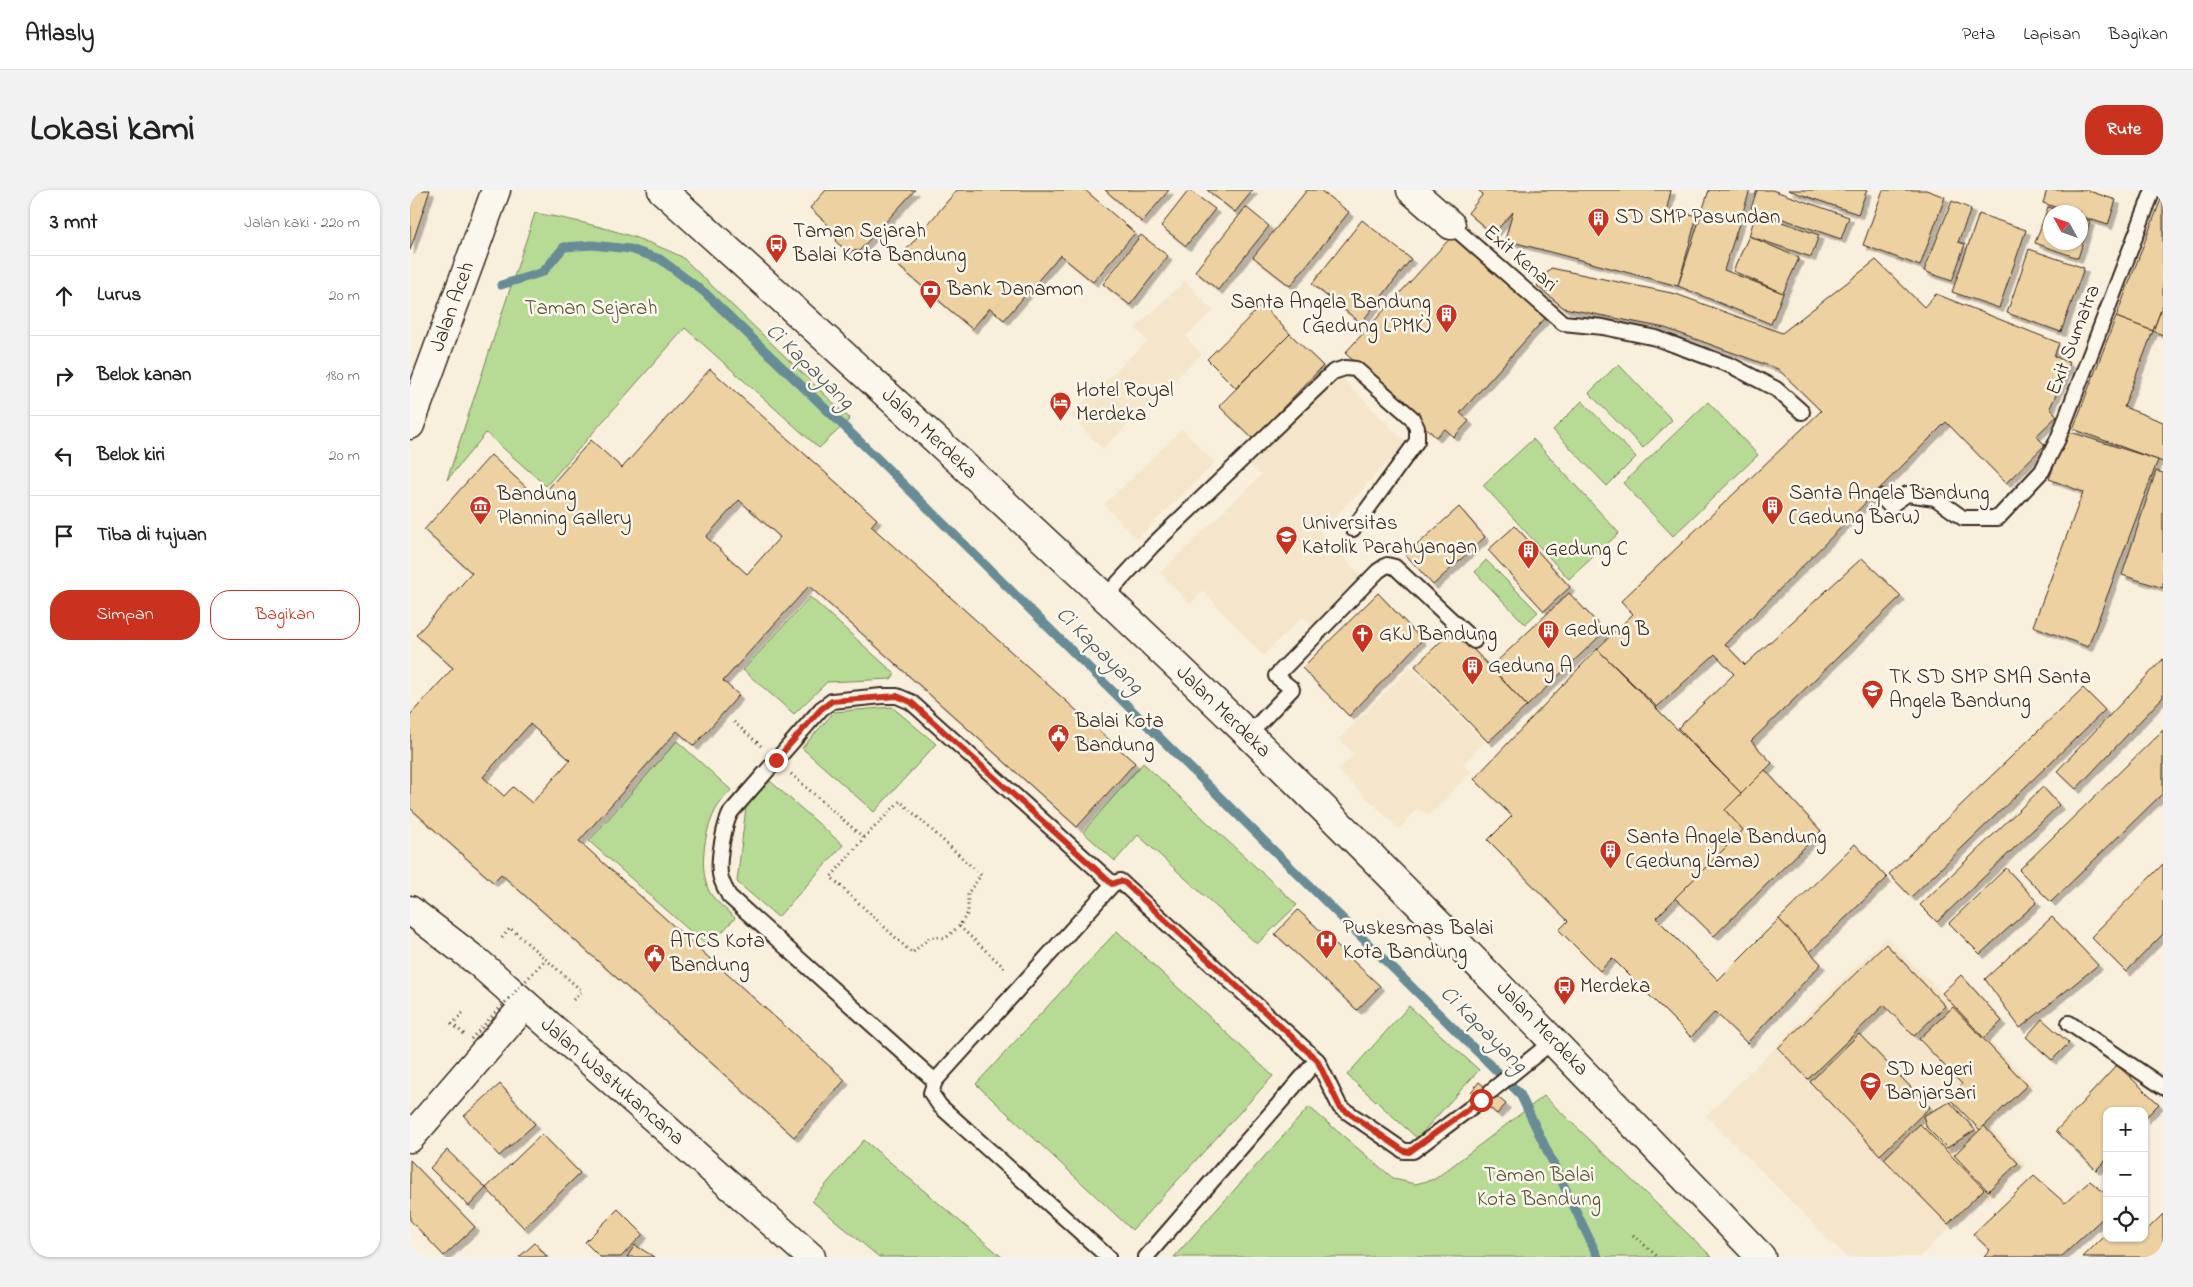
<!DOCTYPE html>
<html lang="id">
<meta charset="utf-8">
<style>
body{margin:0;font-family:"Indie Flower",sans-serif;background:#f2f2f2;color:#222}
.controls{position:absolute;right:15px;bottom:15px;display:grid;overflow:hidden;border-radius:10px;box-shadow:0 1px 4px #0004}
.controls button{width:45px;height:45px;display:grid;place-items:center;padding:0;border:0;border-bottom:1px solid #e0e0e0;background:#fff;color:#222;font:25px sans-serif}
.compass{position:absolute;left:1633px;top:15px;width:45px;height:45px;border-radius:50%;background:#fff;box-shadow:0 1px 4px #0004;rotate:310deg}
.stop{position:absolute;width:15px;height:15px;margin:-11px;border:4px solid #c8321e;border-radius:50%;background:#fff}
.stop.end{background:#c8321e;border-color:#fff;box-shadow:0 1px 5px #0008}
.list{margin:0;padding:0;list-style:none}
h2{display:flex;justify-content:space-between;align-items:center;height:65px;margin:0;padding:0 20px;font-size:21px}
h2 small{font-size:16px;font-weight:400;color:#767676}
.list li{display:grid;grid-template-columns:32px 1fr auto;gap:15px;align-items:center;box-sizing:border-box;height:80px;padding:0 20px;border-top:1px solid #e0e0e0}
.list b{display:block;font-size:19px;white-space:nowrap}
.list em{font-size:16px;font-style:normal;color:#767676}
.actions{display:flex;gap:10px;padding:15px 20px}
.actions a{flex:1;padding:11px 0;border:1px solid #c8321e;border-radius:20px;text-align:center;font-size:18px;color:#c8321e}
.actions .main{background:#c8321e;color:#fff}
.icon{flex:none;width:28px;height:28px;fill:none;stroke:currentColor;stroke-width:2;stroke-linecap:round;stroke-linejoin:round}
.map{position:relative;flex:none;width:1753px;height:1067px;overflow:hidden;border-radius:20px}
header{display:flex;align-items:center;gap:30px;box-sizing:border-box;height:70px;padding:0 25px;background:#fff;border-bottom:1px solid #e0e0e0}
header strong{font-size:24px}
nav{display:flex;gap:28px;margin-inline-start:auto;font-size:18px}
.intro{display:flex;align-items:center;justify-content:space-between;box-sizing:border-box;height:120px;padding:0 30px}
h1{margin:0;font-size:35px}
.button{padding:12px 22px;border-radius:20px;background:#c8321e;color:#fff;font-size:18px;font-weight:700}
main{display:flex;gap:30px;padding:0 30px}
aside{flex:1;background:#fff;border-radius:20px;box-shadow:0 1px 4px #0004}
.map>svg:first-child{display:block}
</style>
<header>
<strong>Atlasly</strong>
<nav><a>Peta</a><a>Lapisan</a><a>Bagikan</a></nav>
</header>
<div class="intro"><h1>Lokasi kami</h1><a class="button">Rute</a></div>
<main>
<aside>
<h2>3 mnt<small>Jalan kaki · 220 m</small></h2>
<ul class="list">
<li><svg class="icon" aria-label="ahead" viewBox="0 0 24 24"><path d="M12 20V5M6 11l6-6 6 6"/></svg><div><b>Lurus</b></div><em>20 m</em></li>
<li><svg class="icon" aria-label="right" viewBox="0 0 24 24"><path d="M7 20v-9h11M14 6l5 5-5 5"/></svg><div><b>Belok kanan</b></div><em>180 m</em></li>
<li><svg class="icon" aria-label="left" viewBox="0 0 24 24"><path d="M17 20v-9H6M10 6l-5 5 5 5"/></svg><div><b>Belok kiri</b></div><em>20 m</em></li>
<li><svg class="icon" aria-label="arrive" viewBox="0 0 24 24"><path d="M6 21V4h12l-3 4 3 4H6"/></svg><div><b>Tiba di tujuan</b></div></li>
</ul>
<div class="actions"><a class="main">Simpan</a><a>Bagikan</a></div>
</aside>
<div class="map">
<svg width="1753" height="1067" viewBox="0 0 1753 1067">
<defs>
<filter id="shadow"><feDropShadow dx="4.5" dy="4.5" stdDeviation="0" flood-color="#0004"/></filter>
</defs>
<rect width="100%" height="100%" fill="#f8efdd"/>
<filter id="ink" filterUnits="userSpaceOnUse"><feTurbulence type="fractalNoise" baseFrequency=".02" numOctaves="2"/><feDisplacementMap in="SourceGraphic" scale="10" xChannelSelector="R" yChannelSelector="G"/><feConvolveMatrix kernelMatrix="1 2 1 2 8 2 1 2 1" color-interpolation-filters="sRGB"/></filter>
<g filter="url(#ink)">
<g fill="#f5e6cb">
<path d="M775,91L803,121L776,147L792,164L692,259L660,225L737,151L725,138Z"/>
<path d="M928,184L997,253L910,342L953,388L903,436L893,427L853,465L793,401L780,414L750,383L851,285L840,274Z"/>
<path d="M772,239L805,273L727,349L694,315Z"/>
<path d="M1001,477L1075,552L1053,574L1061,582L1020,625L1007,619L989,639L928,580L944,564L929,549Z"/>
<path d="M1476,747L1623,895L1580,938L1615,974L1614,977L1576,1011L1569,1008L1510,1067H1436L1296,926Z"/>
</g>
<g fill="#b7db95" stroke="#79825a">
<path d="M125,23C176,32 225,44 272,67L440,229L409,258L275,138L136,296L76,243L37,290Z"/>
<path d="M1208,174L1262,230L1233,258L1179,203Z"/>
<path d="M1172,211L1226,267L1197,296L1143,240Z"/>
<path d="M1298,212L1348,265L1263,346L1213,293Z"/>
<path d="M1123,249L1209,343L1159,389L1073,295Z"/>
<path d="M1076,370L1128,422L1115,434L1065,382Z"/>
<path d="M400,407L485,484L481,489L417,492L384,524L333,480Z"/>
<path d="M482,517L526,554L464,622L392,558L424,522Z"/>
<path d="M267,551L321,600C316,606 309,613 305,621C294,643 288,680 300,703C306,712 317,720 325,728L298,757L179,651Z"/>
<path d="M733,573L887,715L847,754L728,645L705,671L673,642Z"/>
<path d="M360,591L433,655L368,727L327,692L336,617Z"/>
<path d="M707,741L863,886L722,1040L566,894Z"/>
<path d="M999,816L1069,880L1007,948L937,885Z"/>
<path d="M1134,906L1302,1067H764L899,917L984,989L1005,994L1025,989Z"/>
<path d="M454,950L592,1067H469L402,1011Z"/>
</g>
<g fill="none" stroke-linecap="round" stroke-linejoin="round">
<path stroke="#678c96" stroke-width="9" d="M91,95L133,82L154,57L182,55L220,59L250,69L294,102L467,268L1110,904L1188,1067"/>
</g>
<g fill="#edd1a1" stroke="#3b2a1e" fill-rule="evenodd" filter="url(#shadow)">
<path d="M0,0H20L0,60Z"/>
<path d="M416,0H505L449,61L437,60L427,53L424,40L400,18Z"/>
<path d="M547,0H675L725,43L683,92L650,65L594,130L580,118L562,139L485,73Z"/>
<path d="M695,0H759L732,32Z"/>
<path d="M779,0L805,19L776,56L751,36Z"/>
<path d="M797,0H843L825,22Z"/>
<path d="M897,0H910L939,22L880,96L843,67Z"/>
<path d="M1068,0H1261L1257,18L1287,26L1268,96L1095,50L1103,22L1083,44L1058,23L1073,4Z"/>
<path d="M1299,0H1340L1314,80L1373,103L1361,134L1268,96Z"/>
<path d="M1347,0H1362L1439,27L1431,49L1341,18Z"/>
<path d="M1378,0H1457L1448,24Z"/>
<path d="M1473,0H1516L1535,7L1510,76L1453,55Z"/>
<path d="M1637,0H1676L1706,10L1698,35L1670,26V22H1660L1633,13Z"/>
<path d="M1753,4V114L1743,141L1706,127Z"/>
<path d="M1542,11L1561,19L1548,52L1555,54L1542,91L1514,81Z"/>
<path d="M836,17L859,36L808,100L785,81Z"/>
<path d="M1638,17L1654,22H1640V52H1670V28L1680,31L1668,68L1625,53Z"/>
<path d="M1346,23L1409,45L1401,67L1339,46Z"/>
<path d="M1569,24L1616,40L1589,118L1542,102Z"/>
<path d="M952,30L1001,69L951,133L902,94Z"/>
<path d="M1044,44L1138,125L1050,223L1059,231L1044,247L1035,239L1026,247L935,163Z"/>
<path d="M731,45L758,66L720,115L693,94Z"/>
<path d="M1339,46L1389,68L1373,103L1323,81Z"/>
<path d="M1619,59L1674,78L1651,142L1597,123Z"/>
<path d="M1466,70L1514,117L1526,104L1649,153L1644,166L1660,173L1640,218L1647,226L1626,246L1635,255L1596,293L1536,232L1315,454L1335,475L1452,368L1491,406L1341,551L1362,573L1332,604L1268,538L1324,484L1305,464L1247,517L1187,459L1223,424L1211,411L1411,221L1368,179L1255,138L1154,118L1127,96L1141,78L1266,104L1372,143Z"/>
<path d="M852,115L880,144L826,198L797,169Z"/>
<path d="M1753,115V145L1743,141Z"/>
<path d="M1706,127L1743,141L1714,217L1753,232V272L1663,239Z"/>
<path d="M880,144L913,176L843,249L809,216Z"/>
<path d="M300,179L467,329L461,336L725,573L667,637L399,396L313,491L329,505L284,556L267,541L169,651L435,890L384,947L91,684L83,692L0,618V525L43,478L6,445L62,383L14,340L81,265L129,309L181,250L212,278ZM329,310L370,347L337,384L296,347ZM120,534L160,570L122,613L103,597L94,606L73,587Z"/>
<path d="M1657,241L1748,270L1678,457L1623,436L1673,302L1639,289Z"/>
<path d="M1746,281L1753,283V398L1712,385Z"/>
<path d="M1049,317L1075,347L1023,395L996,365Z"/>
<path d="M1105,336L1160,397L1134,421L1078,360Z"/>
<path d="M968,403L1012,450L939,526L892,478Z"/>
<path d="M1159,403L1195,441L1117,516L1081,477Z"/>
<path d="M1044,439L1117,516L1078,552L1005,476Z"/>
<path d="M1187,459L1332,604L1315,620L1333,640L1246,728L1308,790L1369,729L1411,774L1337,853L1305,822L1281,847L1202,768L1190,781L1149,740L1158,731L1078,650L1102,626L1064,589Z"/>
<path d="M1753,469V507L1666,599L1647,581Z"/>
<path d="M1673,498L1695,520L1501,707L1479,684Z"/>
<path d="M1753,540V603L1641,712L1609,680Z"/>
<path d="M1355,580L1411,641L1304,746L1265,708L1333,640L1315,620Z"/>
<path d="M1633,597L1649,615L1527,732L1510,715Z"/>
<path d="M1445,654L1477,688L1400,762L1369,729Z"/>
<path d="M1753,674V744L1716,782L1681,747Z"/>
<path d="M1596,678L1627,712L1570,764L1539,733Z"/>
<path d="M888,720L970,796L947,820L865,744Z"/>
<path d="M1642,727L1688,775L1610,838L1575,789Z"/>
<path d="M1476,754L1535,816L1504,846L1474,815L1398,889L1368,858Z"/>
<path d="M1551,785L1592,831L1574,848L1532,803Z"/>
<path d="M1543,817L1617,895L1570,940L1538,907L1552,894L1509,849Z"/>
<path d="M1632,829L1659,853L1642,870L1616,847Z"/>
<path d="M1449,844L1520,917L1470,965L1400,892Z"/>
<path d="M1707,875L1749,914L1734,929V921H1697V969L1686,980L1646,941Z"/>
<path d="M1069,892L1096,914L1087,924L1061,902Z"/>
<path d="M90,894L125,934L89,966L54,926Z"/>
<path d="M1540,912L1565,940L1537,958L1517,938L1513,926Z"/>
<path d="M1510,934L1574,999L1538,1034L1474,969Z"/>
<path d="M1574,936L1608,973L1578,1001L1544,965Z"/>
<path d="M132,944L170,983L114,1038L76,998Z"/>
<path d="M37,960L76,998L59,1016L20,978Z"/>
<path d="M0,970L65,1037L34,1066L0,1030Z"/>
<path d="M1624,986L1655,1013L1680,991L1697,1005V1024L1651,1067H1574L1580,1060L1563,1044Z"/>
<path d="M208,1019L233,1044L211,1067H190L175,1052Z"/>
<path d="M1753,1024V1067H1673L1697,1043V1048H1734V1043Z"/>
<path d="M125,1053L137,1067H109Z"/>
<path d="M225,1055L244,1067H217Z"/>
</g>
<g fill="none" stroke-linecap="round" stroke-linejoin="round">
<defs>
<g id="service">
<path d="M1041,35L1153,133L1193,137L1246,148L1322,176L1366,199L1392,222"/>
<path d="M1471,307L1480,316L1497,304L1525,308L1553,328H1588L1632,281L1648,249L1743,0"/>
<path d="M694,408L743,355L923,182L935,178L946,179L1002,228L1007,238V251L943,339"/>
<path d="M838,545L882,499L866,486L968,381L977,375L985,377L1064,451"/>
<path d="M1659,833L1753,897"/>
<path d="M525,891L319,706C315,698 311,692 310,684C308,669 314,634 321,622L411,519L422,511L472,506H487L501,512L703,694"/>
<path d="M1081,901L1143,851"/>
<path d="M698,1067L530,916L521,903L525,891L703,694L710,691L907,870L930,917L994,961H1003L1071,910"/>
<path d="M736,1067L907,870"/>
</g>
<g id="minor">
<path d="M1001,0L1041,35"/>
<path d="M0,948L115,815"/>
</g>
<path id="secondary" d="M0,235L86,0"/>
<g id="primary">
<path d="M252,0C450,179 647,359 839,545C1013,715 1182,891 1351,1067"/>
<path d="M0,720L69,773L401,1067"/>
</g>
</defs>
<use href="#service" stroke="#3b2a1e" stroke-width="18"/>
<use href="#minor" stroke="#3b2a1e" stroke-width="31"/>
<use href="#secondary" stroke="#3b2a1e" stroke-width="31"/>
<use href="#primary" stroke="#3b2a1e" stroke-width="31"/>
<g stroke="#3b2a1e" stroke-width="3" stroke-dasharray="1 4" stroke-linecap="butt">
<path d="M324,532L351,556"/>
<path d="M381,584L454,648"/>
<path d="M549,736L536,748L520,747L502,763L421,687L454,648L490,611L571,685L558,703V723L549,736L597,780"/>
<path d="M92,748L100,738L172,801L163,810"/>
<path d="M54,844L42,834L55,821"/>
<path d="M1223,1045L1248,1067"/>
</g>
<use href="#service" stroke="#fbf7ec" stroke-width="14"/>
<use href="#minor" stroke="#fbf7ec" stroke-width="28"/>
<use href="#secondary" stroke="#fbf7ec" stroke-width="28"/>
<use href="#primary" stroke="#fbf7ec" stroke-width="28"/>
<path stroke="#3b2a1e" stroke-width="3" stroke-dasharray="1 4" stroke-linecap="butt" d="M61,849L136,769"/>
</g>
</g>
<g fill="none" stroke-linecap="round" stroke-linejoin="round" filter="url(#ink)">
<path stroke="#c8321e" stroke-width="6" d="M366,570L411,519L422,511L487,506L501,512L702,694L710,691L715,693L907,870L930,917L994,961L999,962L1071,910"/>
</g>
<defs>
<symbol id="building-pin" viewBox="-11 -11 22 30"><path d="M0 17L-7.5 6A9.5 9.5 0 1 1 7.5 6Z" fill="#c8321e" stroke="#fbf7ec"/><path d="M-4-6H4V6H1V3H-1V6H-4ZM-2.5-4.3h1.7v1.8h-1.7ZM.8-4.3h1.7v1.8H.8ZM-2.5-1h1.7V.8h-1.7ZM.8-1h1.7V.8H.8Z" fill="#fff"/></symbol>
<symbol id="bus-pin" viewBox="-11 -11 22 30"><path d="M0 17L-7.5 6A9.5 9.5 0 1 1 7.5 6Z" fill="#c8321e" stroke="#fbf7ec"/><path d="M-5-6H5V4H4V6H2V4H-2V6H-4V4H-5ZM-3.5-4V0h7V-4ZM-3.5 1.2v1.5H-2V1.2ZM2 1.2v1.5H3.5V1.2Z" fill="#fff"/></symbol>
<symbol id="bank-pin" viewBox="-11 -11 22 30"><path d="M0 17L-7.5 6A9.5 9.5 0 1 1 7.5 6Z" fill="#c8321e" stroke="#fbf7ec"/><path d="M-6-4H6V4H-6ZM0-2.3a2.3 2.3 0 1 0 0 4.6a2.3 2.3 0 1 0 0-4.6Z" fill="#fff"/></symbol>
<symbol id="hotel-pin" viewBox="-11 -11 22 30"><path d="M0 17L-7.5 6A9.5 9.5 0 1 1 7.5 6Z" fill="#c8321e" stroke="#fbf7ec"/><path d="M-6-4.5h1.5V1H6V5H4.5V3h-9V5H-6ZM-4 0a1.8 1.8 0 1 1 3.6 0ZM.5 0V-2.5h3Q6-2.5 6 0Z" fill="#fff"/></symbol>
<symbol id="museum-pin" viewBox="-11 -11 22 30"><path d="M0 17L-7.5 6A9.5 9.5 0 1 1 7.5 6Z" fill="#c8321e" stroke="#fbf7ec"/><path d="M0-6L6-3V-2H-6V-3ZM-5-1h2V3h-2ZM-1-1h2V3h-2ZM3-1h2V3H3ZM-6 4H6V6H-6Z" fill="#fff"/></symbol>
<symbol id="university-pin" viewBox="-11 -11 22 30"><path d="M0 17L-7.5 6A9.5 9.5 0 1 1 7.5 6Z" fill="#c8321e" stroke="#fbf7ec"/><path d="M0-5L7-2L0 1L-7-2ZM-4 1L0 2.5L4 1V4Q0 6-4 4Z" fill="#fff"/></symbol>
<symbol id="church-pin" viewBox="-11 -11 22 30"><path d="M0 17L-7.5 6A9.5 9.5 0 1 1 7.5 6Z" fill="#c8321e" stroke="#fbf7ec"/><path d="M-1.2-6h2.4v3.5h3.3v2.4h-3.3V6h-2.4V-.1h-3.3v-2.4h3.3Z" fill="#fff"/></symbol>
<symbol id="school-pin" viewBox="-11 -11 22 30"><path d="M0 17L-7.5 6A9.5 9.5 0 1 1 7.5 6Z" fill="#c8321e" stroke="#fbf7ec"/><path d="M0-5L7-2L0 1L-7-2ZM-4 1L0 2.5L4 1V4Q0 6-4 4Z" fill="#fff"/></symbol>
<symbol id="civic-pin" viewBox="-11 -11 22 30"><path d="M0 17L-7.5 6A9.5 9.5 0 1 1 7.5 6Z" fill="#c8321e" stroke="#fbf7ec"/><path d="M-.6-6.5H3V-4.5H.6V-3L4-1V1h2V6H-6V1h2V-1L-.6-3ZM-1.2 2.5V6h2.4V2.5Z" fill="#fff"/></symbol>
<symbol id="hospital-pin" viewBox="-11 -11 22 30"><path d="M0 17L-7.5 6A9.5 9.5 0 1 1 7.5 6Z" fill="#c8321e" stroke="#fbf7ec"/><path d="M-5-5h3v3.5h4V-5h3V5h-3V1.5h-4V5h-3Z" fill="#fff"/></symbol>
</defs>
<g fill-rule="evenodd">
<use href="#building-pin" x="1176" y="16" width="25" height="34"/>
<use href="#bus-pin" x="354" y="42" width="25" height="34"/>
<use href="#bank-pin" x="508" y="88" width="25" height="34"/>
<use href="#building-pin" x="1024" y="112" width="25" height="34"/>
<use href="#hotel-pin" x="638" y="200" width="25" height="34"/>
<use href="#building-pin" x="1350" y="304" width="25" height="34"/>
<use href="#museum-pin" x="58" y="304" width="25" height="34"/>
<use href="#university-pin" x="864" y="334" width="25" height="34"/>
<use href="#building-pin" x="1106" y="348" width="25" height="34"/>
<use href="#building-pin" x="1126" y="428" width="25" height="34"/>
<use href="#church-pin" x="940" y="432" width="25" height="34"/>
<use href="#building-pin" x="1050" y="464" width="25" height="34"/>
<use href="#school-pin" x="1450" y="488" width="25" height="34"/>
<use href="#civic-pin" x="636" y="532" width="25" height="34"/>
<use href="#building-pin" x="1188" y="648" width="25" height="34"/>
<use href="#hospital-pin" x="904" y="738" width="25" height="34"/>
<use href="#civic-pin" x="232" y="752" width="25" height="34"/>
<use href="#bus-pin" x="1142" y="784" width="25" height="34"/>
<use href="#school-pin" x="1448" y="880" width="25" height="34"/>
</g>
<g text-anchor="middle" dominant-baseline="central" stroke-width="5" stroke-linejoin="round" paint-order="stroke">
<g font-size="21" fill="#3b2a1e" stroke="#fbf7ec" text-anchor="start">
<text x="1205" y="28">SD SMP Pasundan</text>
<text x="383" y="42">Taman Sejarah<tspan x="383" dy="24">Balai Kota Bandung</tspan></text>
<text x="537" y="100">Bank Danamon</text>
<text x="1021" y="113" text-anchor="end">Santa Angela Bandung<tspan x="1021" dy="24">(Gedung LPMK)</tspan></text>
<text x="666" y="201">Hotel Royal<tspan x="666" dy="24">Merdeka</tspan></text>
<text x="1379" y="304">Santa Angela Bandung<tspan x="1379" dy="24">(Gedung Baru)</tspan></text>
<text x="87" y="305">Bandung<tspan x="87" dy="24">Planning Gallery</tspan></text>
<text x="892" y="334">Universitas<tspan x="892" dy="24">Katolik Parahyangan</tspan></text>
<text x="1135" y="360">Gedung C</text>
<text x="1154" y="440">Gedung B</text>
<text x="969" y="445">GKJ Bandung</text>
<text x="1078" y="477">Gedung A</text>
<text x="1479" y="488">TK SD SMP SMA Santa<tspan x="1479" dy="24">Angela Bandung</tspan></text>
<text x="665" y="532">Balai Kota<tspan x="665" dy="24">Bandung</tspan></text>
<text x="1216" y="648">Santa Angela Bandung<tspan x="1216" dy="24">(Gedung Lama)</tspan></text>
<text x="933" y="739">Puskesmas Balai<tspan x="933" dy="24">Kota Bandung</tspan></text>
<text x="260" y="752">ATCS Kota<tspan x="260" dy="24">Bandung</tspan></text>
<text x="1170" y="797">Merdeka</text>
<text x="1476" y="880">SD Negeri<tspan x="1476" dy="24">Banjarsari</tspan></text>
</g>
<g font-size="21" fill="#3b2a1e" stroke="#fbf7ec">
<text transform="translate(1110 69) rotate(41)">Exit Kenari</text>
<text transform="translate(43 117) rotate(-70)">Jalan Aceh</text>
<text transform="translate(1664 150) rotate(-69)">Exit Sumatra</text>
<text transform="translate(519 244) rotate(43)">Jalan Merdeka</text>
<text transform="translate(813 522) rotate(44)">Jalan Merdeka</text>
<text transform="translate(1132 839) rotate(46)">Jalan Merdeka</text>
<text transform="translate(202 892) rotate(41)">Jalan Wastukancana</text>
</g>
<g font-size="21" fill="#5a563c" stroke="#fbf7ec">
<text x="181" y="119">Taman Sejarah</text>
<text x="1129" y="986">Taman Balai<tspan x="1129" dy="24">Kota Bandung</tspan></text>
</g>
<g font-size="22" font-style="italic" fill="#515b5a" stroke="#fbf7ec">
<text transform="translate(399 177) rotate(44)">Ci Kapayang</text>
<text transform="translate(689 461) rotate(45)">Ci Kapayang</text>
<text transform="translate(1073 840) rotate(45)">Ci Kapayang</text>
</g>
</g>
</svg>
<div class="controls">
<button>+</button>
<button>−</button>
<button><svg class="icon" aria-label="locate" viewBox="0 0 24 24"><circle cx="12" cy="12" r="6"/><path d="M12 2v4M12 18v4M2 12h4M18 12h4"/></svg></button>
</div>
<svg class="compass" viewBox="-18 -18 36 36"><path d="M0-13l5 13h-10z" fill="#e53935"/><path d="M0 13l5-13h-10z" fill="#767676"/></svg>
<div class="stop" style="left:1071px;top:910px"></div>
<div class="stop end" style="left:366px;top:570px"></div>
</div>
</main>
